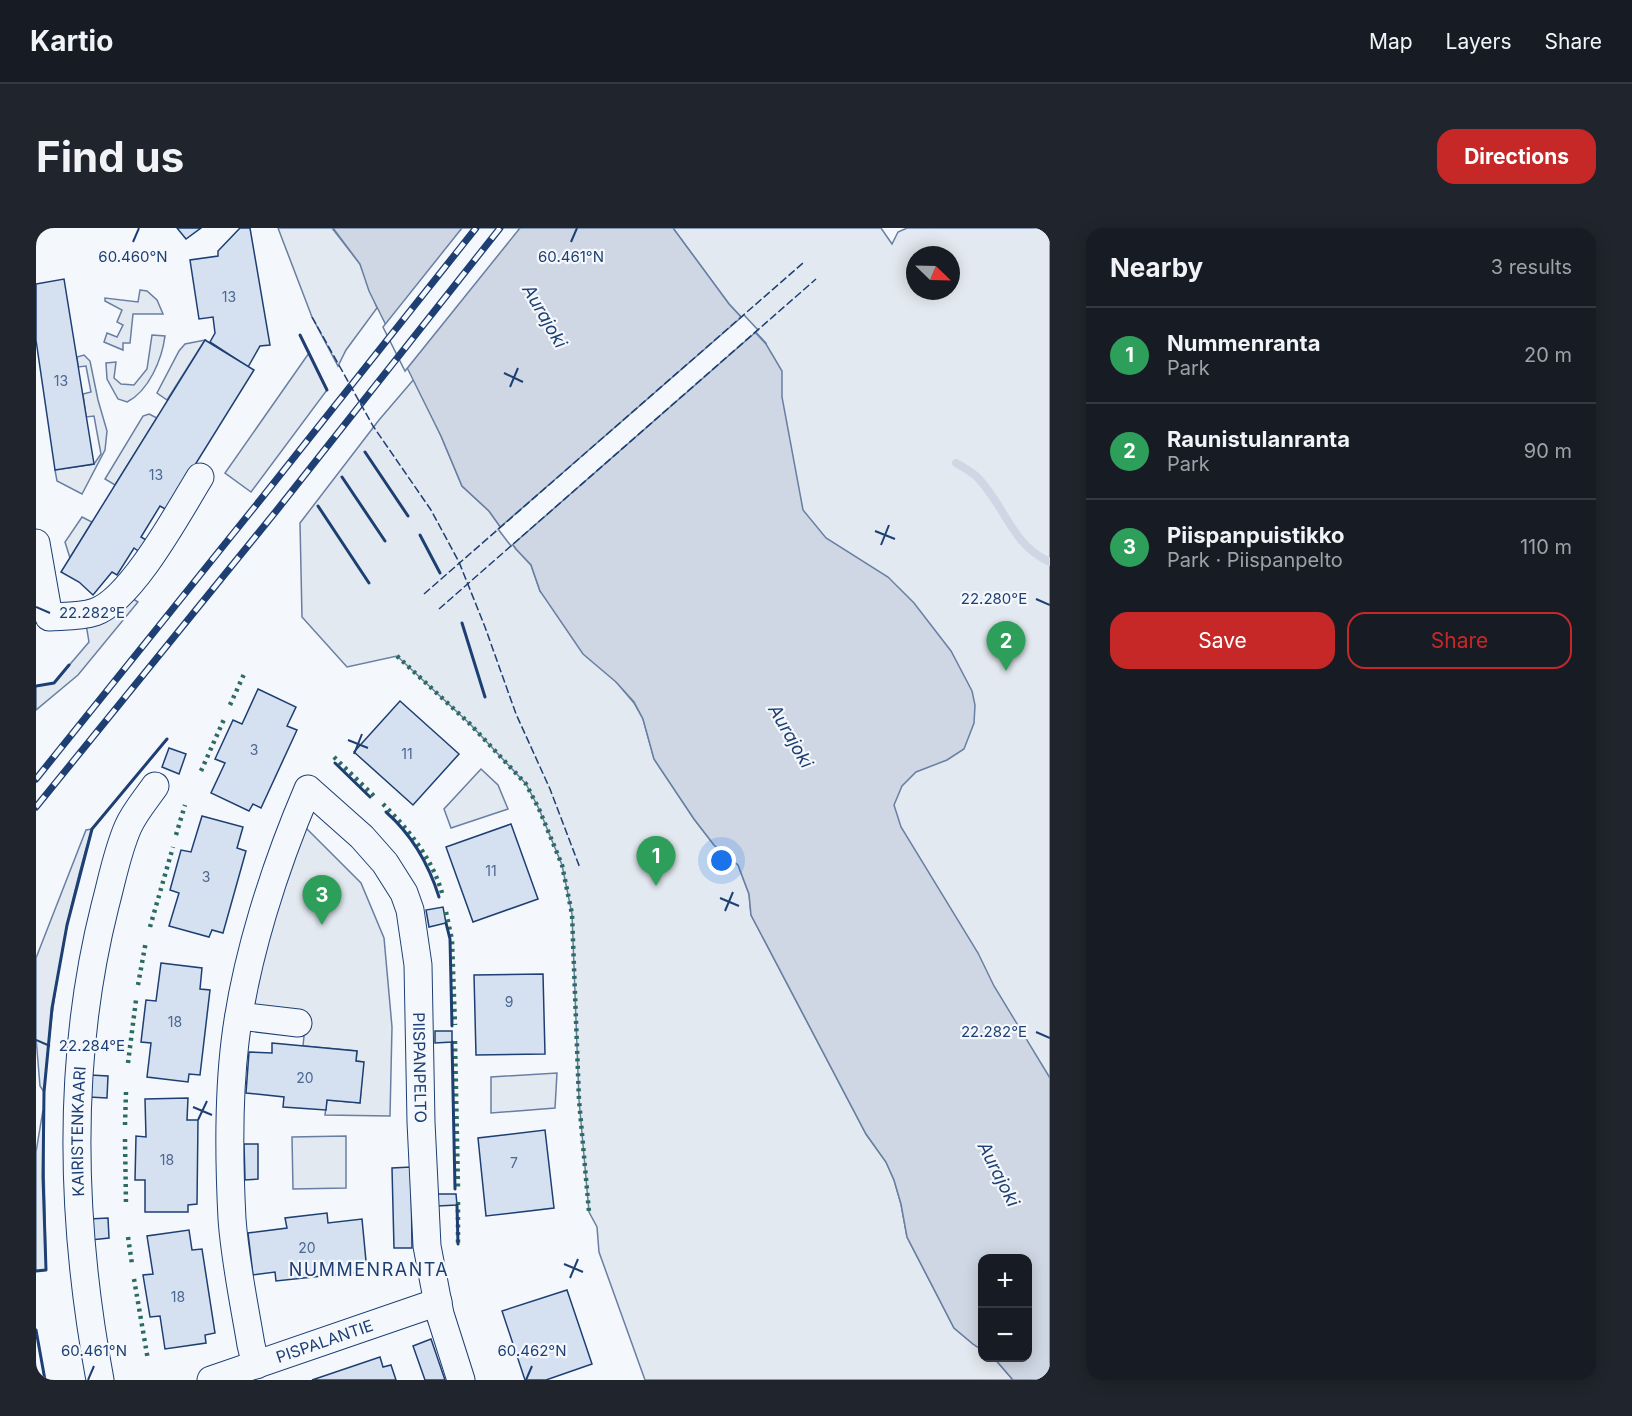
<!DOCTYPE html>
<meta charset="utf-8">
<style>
body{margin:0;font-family:Inter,sans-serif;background:#20242c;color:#f1f3f6}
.controls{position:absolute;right:18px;bottom:18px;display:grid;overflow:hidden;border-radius:12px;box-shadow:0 3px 15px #0003}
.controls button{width:54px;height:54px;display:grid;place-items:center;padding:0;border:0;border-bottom:2px solid #363941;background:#171b24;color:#f1f3f6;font:30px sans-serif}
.compass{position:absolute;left:870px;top:18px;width:54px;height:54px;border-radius:50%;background:#171b24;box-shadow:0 3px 15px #0003;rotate:113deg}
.you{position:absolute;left:686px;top:633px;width:21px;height:21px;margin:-15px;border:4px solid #fff;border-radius:50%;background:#1a73e8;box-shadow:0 0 0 9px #1a73e833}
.badge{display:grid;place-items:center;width:39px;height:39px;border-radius:50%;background:#c62828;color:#fff;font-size:20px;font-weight:700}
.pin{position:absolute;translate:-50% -50px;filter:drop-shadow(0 2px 3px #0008)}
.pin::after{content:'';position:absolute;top:32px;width:21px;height:18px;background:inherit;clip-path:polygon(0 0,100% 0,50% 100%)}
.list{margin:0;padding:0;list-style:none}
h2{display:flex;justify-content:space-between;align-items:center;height:78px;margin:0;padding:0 24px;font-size:26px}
h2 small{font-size:20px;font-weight:400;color:#9ea1a6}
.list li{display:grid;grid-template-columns:39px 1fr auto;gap:18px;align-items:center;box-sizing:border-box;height:96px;padding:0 24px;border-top:2px solid #363941}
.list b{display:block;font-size:22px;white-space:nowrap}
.list p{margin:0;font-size:20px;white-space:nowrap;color:#9ea1a6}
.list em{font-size:20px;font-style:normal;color:#9ea1a6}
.actions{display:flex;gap:12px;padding:18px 24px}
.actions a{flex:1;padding:14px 0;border:2px solid #c62828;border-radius:18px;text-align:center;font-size:21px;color:#c62828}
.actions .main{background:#c62828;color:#fff}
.map{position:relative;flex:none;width:1014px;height:1152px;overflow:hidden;border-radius:18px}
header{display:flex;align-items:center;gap:36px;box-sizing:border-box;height:84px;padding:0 30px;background:#171b24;border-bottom:2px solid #363941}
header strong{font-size:28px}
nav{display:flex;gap:33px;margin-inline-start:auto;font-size:21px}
.intro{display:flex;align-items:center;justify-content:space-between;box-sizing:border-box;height:144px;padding:0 36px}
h1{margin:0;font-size:42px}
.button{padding:15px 27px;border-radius:18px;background:#c62828;color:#fff;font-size:21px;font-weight:700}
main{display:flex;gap:36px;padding:0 36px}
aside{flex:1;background:#171b24;border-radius:18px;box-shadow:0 3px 15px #0003}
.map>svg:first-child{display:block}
</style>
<header>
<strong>Kartio</strong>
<nav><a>Map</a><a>Layers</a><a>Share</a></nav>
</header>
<div class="intro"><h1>Find us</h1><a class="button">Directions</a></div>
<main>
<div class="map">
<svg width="1014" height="1152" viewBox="0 0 1014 1152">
<rect width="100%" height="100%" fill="#f4f7fb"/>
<g fill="#e3e9f0" stroke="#687fa3" stroke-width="1.5" fill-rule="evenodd">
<path d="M242,0H296L324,36L341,80L310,122L302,138L276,89Z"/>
<path d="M637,0H845L856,16L862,4L871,0H1014V918L934,830L756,366L730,115L693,76ZM879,27H915V63H879Z"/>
<path d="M104,62L111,63L121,72L127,86H97L94,115H87V122L68,114L71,105L81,109L87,97L81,94L86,82L69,73V70L102,74Z"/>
<path d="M116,107L129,108C126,131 113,163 91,174L82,171L71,151L70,135L80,134L78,150L85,156L98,157L111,141Z"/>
<path d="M169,112L131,172L121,165L143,123L149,116Z"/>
<path d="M273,125L291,162L215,264L189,245Z"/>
<path d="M48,127L54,133L62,172L71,203L69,222L46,266L21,253L19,242L58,236L65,226L58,188L50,189L47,166L55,164L50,138L42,139L41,129Z"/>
<path d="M378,151L405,208L426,258L453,283L480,321L495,337L504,363L598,475L607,491L618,531L658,591L678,617L702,637L713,666L715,687L830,906L850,934L858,952L865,976L871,1009L918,1100L937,1116L946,1122V1130H958L977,1152H609L563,1024L561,999L553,984L543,872L536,686L526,637L503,581L490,556L434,496L361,428L311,439L266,389L264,295L343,192Z"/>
<path d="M113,186L121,190L79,257L69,251L107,188Z"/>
<path d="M46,289L56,294L34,330L29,314Z"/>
<path d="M91,367L102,374L42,447L0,482V458L18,455L53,414L50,396Z"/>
<path d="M445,541L462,557L472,581L415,600L408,581Z"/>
<path d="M264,594L325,655L348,710L356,799L354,888L289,887L291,872L324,875L327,834L320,833L321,823L267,818L270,788L214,781Z"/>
<path d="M56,601C29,687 15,775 8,864L4,858L0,810V730L50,602Z"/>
<path d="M521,845L519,880L455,885V849Z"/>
<path d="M7,882L10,1042L0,1043V924Z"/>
<path d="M310,908V960L257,961L256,909Z"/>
</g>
<path fill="#cfd7e4" stroke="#687fa3" stroke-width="1.5" d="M297,0H637L693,76L730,116L746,143V169L767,282L790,310L852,349L878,375L915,423L936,463L939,477L938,495L928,521L911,532L880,544L866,558L858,577L865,599L942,725L958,758L1014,850V1152H977L958,1130H992V1030H946V1122L937,1116L918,1100L871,1009L865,976L858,952L850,934L830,906L715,687L713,666L702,637L678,617L658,591L618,531L607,491L598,474L580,454L547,426L504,363L495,337L480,321L453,283L426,258L405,208L333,63L324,36Z"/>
<g fill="#f4f7fb" stroke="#687fa3" stroke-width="1.5">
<path d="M426,0H484L369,143L347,99Z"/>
<path d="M708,87L722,102L475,318L462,301Z"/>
</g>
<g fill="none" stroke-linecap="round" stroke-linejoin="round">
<path stroke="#cfd7e4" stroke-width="8" d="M920,235C927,239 934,243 940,248C968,275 975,317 1014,334"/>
</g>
<g fill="#d5e0f0" stroke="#1d3f73" stroke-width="1.5">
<path d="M141,0H165L150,11Z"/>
<path d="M204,0H214L234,117L224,118L212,139L174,114L179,105L177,89L163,91L154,32L182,28V23Z"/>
<path d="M28,51L58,236L19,242L0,112V56Z"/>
<path d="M169,112L218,142L131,282L124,278L105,309L112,313L105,325L98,320L81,347L76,344L57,367L43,354L25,344Z"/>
<path d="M222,461L260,479L251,498L261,502L225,580L217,576L213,583L175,565L189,535L179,531L197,492L206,496Z"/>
<path d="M364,473L423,526L377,577L318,524Z"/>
<path d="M133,520L150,526L143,546L126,539Z"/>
<path d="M166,588L207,599L201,620L210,623L187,705L176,702L173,709L133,698L143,665L134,662L145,622L155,624Z"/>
<path d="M475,596L502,671L437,694L410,619Z"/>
<path d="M407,679L410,695L393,699L390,682Z"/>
<path d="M125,735L166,740L164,761L174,762L164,847L153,846L152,854L111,849L115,815L105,814L110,772L120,773Z"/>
<path d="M507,746L509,826L440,827L438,747Z"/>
<path d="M399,803H416V814L399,815Z"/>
<path d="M236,815L321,823L320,833L328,834L324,875L291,872L290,882L247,879L248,869L210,865L213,824L236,825Z"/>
<path d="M54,847L72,848L71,870L53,869Z"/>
<path d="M152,870L151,892H162L161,976L152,977V984H109V952H99L100,908L110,909L109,871Z"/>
<path d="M509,902L518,980L450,988L442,910Z"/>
<path d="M208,916H222V951L209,952Z"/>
<path d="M375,939L376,1020H358L356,940Z"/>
<path d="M402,966H420L421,977L402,978Z"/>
<path d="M291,985L292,995L326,991L330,1033L323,1034L324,1044L240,1053L239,1044L217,1047L212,1005L251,1000L249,990Z"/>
<path d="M72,990L73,1010L55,1012L53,991Z"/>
<path d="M153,1002L156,1022L166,1021L179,1105L169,1107L170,1115L129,1121L124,1088L114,1089L107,1047L117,1046L111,1008Z"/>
<path d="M531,1062L556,1136L510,1152H489L466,1083Z"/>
<path d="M395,1111L409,1152H389L377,1118Z"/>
<path d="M344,1129L347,1139L355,1137L360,1152H276Z"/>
</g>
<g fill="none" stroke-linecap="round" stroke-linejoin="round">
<defs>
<g id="minor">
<path d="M0,315L13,389C28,388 44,389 59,384C96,371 143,283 164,249"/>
<path d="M203,788L262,795"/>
<path id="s1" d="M220,1137L215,1117C208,1075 199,1033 196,991C193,933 192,872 199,814C209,730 239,638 272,561L326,609L349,635L368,665L374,682L382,737L385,894L391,1018L404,1086L425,1152"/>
<path id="s2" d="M64,1152C35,996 30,833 69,678C76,652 81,624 92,599C98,585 110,571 119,558"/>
<path id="s3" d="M175,1152L402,1074"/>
</g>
</defs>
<use href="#minor" stroke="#1d3f73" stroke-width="29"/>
<use href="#minor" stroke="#f4f7fb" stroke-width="27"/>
<defs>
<g id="rail">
<path d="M0,551L225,271L440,0"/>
<path d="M0,579L241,282L464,0"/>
</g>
</defs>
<use href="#rail" stroke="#1d3f73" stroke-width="7"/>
<use href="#rail" stroke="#f4f7fb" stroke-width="4.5" stroke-dasharray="14" stroke-linecap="butt"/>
<g stroke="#2c6c60" stroke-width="4.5" stroke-dasharray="3 4.5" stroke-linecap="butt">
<path d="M361,428L434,496L490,556L503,581L526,637L536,686L543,872L553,984"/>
<path d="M194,477L209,444"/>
<path d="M298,529L339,569"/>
<path d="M165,543L189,489"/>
<path d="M347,576C372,601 396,630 406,665"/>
<path d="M140,607L149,577"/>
<path d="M410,684L416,712L419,797"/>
<path d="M114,699L137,619"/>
<path d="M102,757L110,713"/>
<path d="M419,813L422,960"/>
<path d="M92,835L100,772"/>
<path d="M89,897L90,864"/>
<path d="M89,911L90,977"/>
<path d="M422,974V1018"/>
<path d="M92,1009L96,1036"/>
<path d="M98,1051L112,1132"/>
</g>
<g stroke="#1d3f73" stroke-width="1.5" stroke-dasharray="8 3" stroke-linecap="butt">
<path d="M276,89L337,198L395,282L423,334L449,399L480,486L514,561L544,640"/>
<path d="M388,366L767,35"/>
<path d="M403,381L780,51"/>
</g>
<g stroke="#1d3f73" stroke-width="3">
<path d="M264,107L291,162"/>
<path d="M329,224L372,288"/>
<path d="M306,249L349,313"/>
<path d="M282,278L333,355"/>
<path d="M384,307L404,345"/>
<path d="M426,395L449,469"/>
<path d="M0,458L18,455L33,437"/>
<path d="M299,535L334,569"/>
<path d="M350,584C375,606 393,637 403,669"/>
<path d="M410,695L414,711L416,798"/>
<path d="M416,814L419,961"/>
<path d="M421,977L422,1016"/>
<path d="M0,1043L10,1042L7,949L8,864L16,780L31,697L56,601L131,511"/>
<path d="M0,1102L9,1152"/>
</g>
</g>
<path fill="none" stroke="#1d3f73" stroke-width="2" d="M97,14L103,0M535,14L541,0M468,145L487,154M474,159L482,140M839,303L859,311M845,317L853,297M1000,371L1014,377M0,379L14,385M312,512L332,520M318,526L326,506M684,670L703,678M689,683L697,664M1000,804L1014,810M0,812L14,818M157,879L176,887M162,892L171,873M528,1036L547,1044M534,1050L542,1031M52,1152L58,1138M490,1152L496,1138"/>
<g text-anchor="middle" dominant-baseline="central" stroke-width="4.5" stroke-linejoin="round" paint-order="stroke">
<g font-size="14" fill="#4b6792">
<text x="193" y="68">13</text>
<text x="25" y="152">13</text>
<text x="120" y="246">13</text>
<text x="218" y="521">3</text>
<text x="371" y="525">11</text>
<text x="455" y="642">11</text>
<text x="170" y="648">3</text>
<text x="473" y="773">9</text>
<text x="139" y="793">18</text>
<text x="269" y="849">20</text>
<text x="131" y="931">18</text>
<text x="478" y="934">7</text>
<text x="271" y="1019">20</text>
<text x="142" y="1068">18</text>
</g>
<g font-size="16" fill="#1d3f73" stroke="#f4f7fb">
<text stroke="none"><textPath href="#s1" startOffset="908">PIISPANPELTO</textPath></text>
<text stroke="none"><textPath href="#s2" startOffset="250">KAIRISTENKAARI</textPath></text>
<text stroke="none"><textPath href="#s3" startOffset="120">PISPALANTIE</textPath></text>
</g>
<g font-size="18" font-style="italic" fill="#1d3f73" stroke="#f4f7fb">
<text transform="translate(509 88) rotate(60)">Aurajoki</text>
<text transform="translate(755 508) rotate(60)">Aurajoki</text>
<text transform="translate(963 946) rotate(63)">Aurajoki</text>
</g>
<g font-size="18" letter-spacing="1.5" fill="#1d3f73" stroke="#f4f7fb">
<text x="333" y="1041">NUMMENRANTA</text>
</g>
</g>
<g font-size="15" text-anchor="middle" fill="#1d3f73" stroke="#f4f7fb" stroke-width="4.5" stroke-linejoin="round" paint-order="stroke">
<text x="97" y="34">60.460°N</text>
<text x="535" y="34">60.461°N</text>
<text x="958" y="376">22.280°E</text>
<text x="56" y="390">22.282°E</text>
<text x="958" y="809">22.282°E</text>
<text x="56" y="823">22.284°E</text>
<text x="58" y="1128">60.461°N</text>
<text x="496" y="1128">60.462°N</text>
</g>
</svg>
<div class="controls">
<button>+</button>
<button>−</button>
</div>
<svg class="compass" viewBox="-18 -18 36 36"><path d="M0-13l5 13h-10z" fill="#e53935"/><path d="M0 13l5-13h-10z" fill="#9ea1a6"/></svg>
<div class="you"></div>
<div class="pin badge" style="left:620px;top:658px;background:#2e9e5b">1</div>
<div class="pin badge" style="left:970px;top:443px;background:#2e9e5b">2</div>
<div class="pin badge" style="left:286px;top:697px;background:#2e9e5b">3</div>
</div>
<aside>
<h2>Nearby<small>3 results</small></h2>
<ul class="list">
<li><span class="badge" style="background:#2e9e5b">1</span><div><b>Nummenranta</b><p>Park</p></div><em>20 m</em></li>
<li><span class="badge" style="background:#2e9e5b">2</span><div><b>Raunistulanranta</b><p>Park</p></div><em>90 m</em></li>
<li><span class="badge" style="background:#2e9e5b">3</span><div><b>Piispanpuistikko</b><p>Park · Piispanpelto</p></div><em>110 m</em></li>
</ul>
<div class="actions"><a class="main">Save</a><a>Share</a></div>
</aside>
</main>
